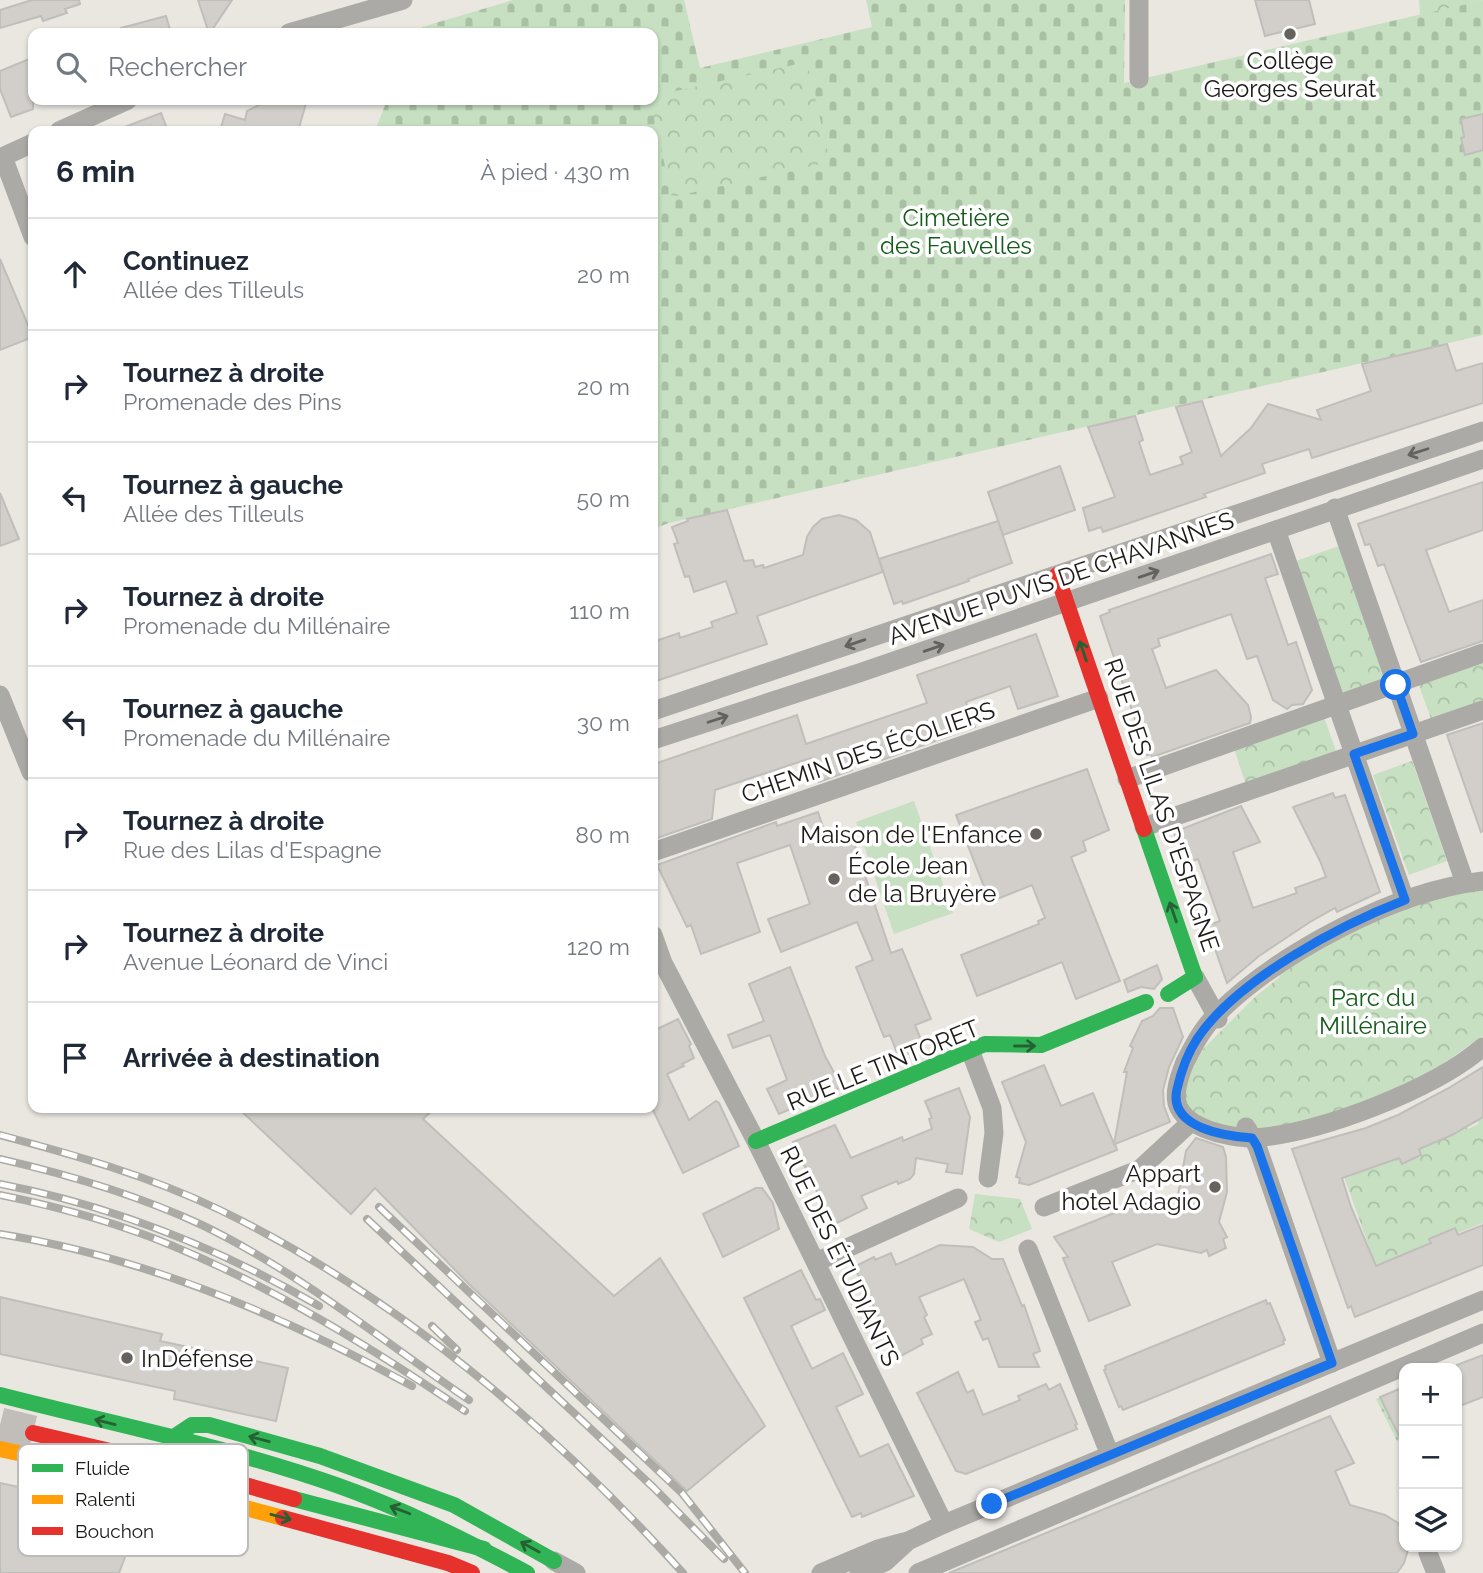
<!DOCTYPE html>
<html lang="fr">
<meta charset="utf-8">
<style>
body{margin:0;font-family:Raleway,sans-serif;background:#f2f2f3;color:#1f2937}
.controls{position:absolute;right:21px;bottom:21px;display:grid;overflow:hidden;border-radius:14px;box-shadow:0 2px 5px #0004}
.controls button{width:63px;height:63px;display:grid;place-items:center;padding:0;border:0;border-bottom:2px solid #e0e1e3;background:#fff;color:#1f2937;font:35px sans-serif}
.stop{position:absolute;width:21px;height:21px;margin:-16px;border:5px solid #1a73e8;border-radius:50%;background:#fff}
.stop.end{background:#1a73e8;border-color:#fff;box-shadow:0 2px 7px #0008}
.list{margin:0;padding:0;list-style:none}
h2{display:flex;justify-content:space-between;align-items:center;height:91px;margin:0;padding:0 28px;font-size:30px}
h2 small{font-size:23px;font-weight:400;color:#747a83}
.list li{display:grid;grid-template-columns:46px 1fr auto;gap:21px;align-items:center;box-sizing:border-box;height:112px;padding:0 28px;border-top:2px solid #e0e1e3}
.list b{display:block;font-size:26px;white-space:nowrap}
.list p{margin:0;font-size:23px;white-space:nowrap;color:#747a83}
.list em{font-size:23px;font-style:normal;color:#747a83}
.icon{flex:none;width:38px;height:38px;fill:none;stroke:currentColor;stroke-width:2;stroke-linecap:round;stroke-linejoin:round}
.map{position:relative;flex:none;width:1483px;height:1573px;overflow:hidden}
.search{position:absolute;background:#fff;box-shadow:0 2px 5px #0004;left:28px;top:28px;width:630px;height:77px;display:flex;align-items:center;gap:18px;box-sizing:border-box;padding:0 24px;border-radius:14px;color:#747a83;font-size:26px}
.panel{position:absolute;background:#fff;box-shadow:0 2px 5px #0004;left:28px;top:126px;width:630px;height:987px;border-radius:14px}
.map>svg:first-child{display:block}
</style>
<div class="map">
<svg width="1483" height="1573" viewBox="0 0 1483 1573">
<defs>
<pattern id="grass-dots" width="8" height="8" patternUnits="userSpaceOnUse" patternTransform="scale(1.75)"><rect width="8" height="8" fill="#c6e0c1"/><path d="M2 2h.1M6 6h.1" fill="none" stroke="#aac0a5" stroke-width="1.8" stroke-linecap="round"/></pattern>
<pattern id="cemetery-stones" width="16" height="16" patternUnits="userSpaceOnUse" patternTransform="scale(1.75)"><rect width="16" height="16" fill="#c6e0c1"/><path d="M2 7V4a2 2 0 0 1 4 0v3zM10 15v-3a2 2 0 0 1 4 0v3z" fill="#aac0a5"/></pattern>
<pattern id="park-crowns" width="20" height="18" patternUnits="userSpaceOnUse" patternTransform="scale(1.75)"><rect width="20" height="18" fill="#c6e0c1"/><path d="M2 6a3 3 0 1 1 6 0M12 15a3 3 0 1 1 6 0" fill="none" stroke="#aac0a5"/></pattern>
</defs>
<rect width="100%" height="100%" fill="#eae6e0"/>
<path fill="url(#grass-dots)" d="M1380,1397L1397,1431L1403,1438L1397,1441L1376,1399Z"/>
<path fill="url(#cemetery-stones)" d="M513,0H684L700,68L872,27L866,0H1125L1124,83L1483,0V335L669,523L653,529V131H375L387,100H653V33H419L422,27Z"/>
<g fill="url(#park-crowns)">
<path d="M1419,0H1483L1420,15Z"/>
<path d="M807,62L830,162L672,197L650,100H653V96Z"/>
<path d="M1339,546L1386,681L1341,697L1293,562Z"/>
<path d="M1483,653V710L1434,727L1416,677Z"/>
<path d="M1322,711L1339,760L1248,791L1232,742Z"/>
<path d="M1412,761L1447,861L1409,875L1373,775Z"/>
<path d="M1483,888V1036L1428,1074L1344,1113L1267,1129H1237L1191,1117L1183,1094L1196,1059L1204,1048L1256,996L1280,977L1278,973L1337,937L1428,899Z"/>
<path d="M1483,1117V1223L1376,1266L1344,1177L1399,1158L1402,1164L1421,1155L1419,1149L1465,1125L1468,1129L1479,1124L1477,1120Z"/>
<path d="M975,1194L1020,1199L1032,1229L999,1242L969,1229Z"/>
</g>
<path fill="#c6e0c1" d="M914,801L953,913L894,934L856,822Z"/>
<g fill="#d2cfcb" stroke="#c0beba" stroke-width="2">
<path d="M32,0H79L80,4L65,9L67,13L43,21L41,16L0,28V10Z"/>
<path d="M198,0H232L210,33H209Z"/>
<path d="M1255,0H1309L1315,24L1265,36Z"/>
<path d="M166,16L171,33H122L121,28Z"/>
<path d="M29,59L33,69V109L11,117L0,89V71Z"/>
<path d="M262,100H307L298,131H220L225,114L245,120L247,111L261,104Z"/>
<path d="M161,113L168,131H117V130Z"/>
<path d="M1483,114V150L1465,155L1461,138L1464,137L1461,119Z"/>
<path d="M0,259L33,337L0,350Z"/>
<path d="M1447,344L1456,371L1483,363V403L1312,458L1309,449L1262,464L1265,473L1204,494L1206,497L1103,532L1101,527L1089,531L1083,508L1115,497L1088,427L1135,416L1143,440L1139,442L1150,475L1183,464L1180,457L1192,452L1176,407L1202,401L1221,456L1251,428L1268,404L1321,420L1317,410L1371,391L1362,364Z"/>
<path d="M1060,466L1075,510L1003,535L988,492Z"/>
<path d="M1483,482V530L1426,550L1449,612L1483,600V641L1421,662L1384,564L1378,566L1370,544L1365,545L1358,524Z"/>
<path d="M0,493L19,539L0,546Z"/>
<path d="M727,510L744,561L753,560L755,567L763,565L764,568L803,555L807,537L813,527L822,519L839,515L856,520L870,532L883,572L757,616L767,644L653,682V642L679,633L680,638L713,627L711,622L737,613L726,581L694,592L689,576L685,577L674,544L678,543L672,527L688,521L687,519Z"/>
<path d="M998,521L1012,563L968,579L969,581L903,604L902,601L894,604L879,559Z"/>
<path d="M1271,554L1278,574L1265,578L1288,645L1296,642L1312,690L1303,704L1292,705L1287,709L1273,700L1257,656L1247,659L1231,614L1158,639L1160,646L1152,649L1166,688L1216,670L1248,705L1251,717L1250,723L1152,757L1151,754L1147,755L1100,616L1110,612L1109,610Z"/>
<path d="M1036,634L1058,696L1018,709L1010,686L966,702L975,727L882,760L881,756L851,766L852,770L819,782L811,758L715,790L712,819L657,838L653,823V769L657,763L797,715L806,744L927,703L917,675Z"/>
<path d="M1483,723V831L1481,832L1447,735Z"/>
<path d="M1087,769L1109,830L1083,841L1086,851L1071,857L1120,981L1076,999L1062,962L977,996L961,955L1039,924L1038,921L1045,918L1032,885L990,902L956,815Z"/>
<path d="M1333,793L1335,798L1345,795L1380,892L1337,912L1335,908L1310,922L1259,956L1227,983L1207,926L1220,921L1198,859L1185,864L1174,832L1241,806L1260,842L1233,852L1253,908L1297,893L1295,888L1326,877L1320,861L1293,807Z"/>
<path d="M818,812L827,839L850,831L891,953L902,949L931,1019L915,1025L924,1047L899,1058L890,1035L884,1037L856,967L873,960L857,922L781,952L768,919L810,904L790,845L737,863L760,932L701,954L691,925L687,927L657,865L776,822L777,826Z"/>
<path d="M1157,965L1162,979L1154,989L1141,987L1128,992L1124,980Z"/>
<path d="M790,967L825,1056L842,1087L779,1114L767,1089L787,1080L770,1035L733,1048L728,1035L764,1021L749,984Z"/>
<path d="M1160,1008H1173L1183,1037L1169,1067L1163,1090L1164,1106L1170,1122L1115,1144L1117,1150L1029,1185L1019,1183L1020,1178L1016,1177L1026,1142L1002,1082L1044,1065L1061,1106L1093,1093L1114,1144L1127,1072H1124L1133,1048L1130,1046L1142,1021L1153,1016Z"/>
<path d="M678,1019L691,1044L689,1046L694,1058L682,1064L684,1066L667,1074L689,1120L716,1101L719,1103L739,1146L683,1173L653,1110V1031Z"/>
<path d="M1483,1067V1117L1452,1135L1419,1149L1421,1155L1402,1164L1399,1158L1342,1178L1351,1207L1376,1266L1431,1243L1429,1239L1455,1228L1458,1235L1483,1225V1265L1355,1317L1351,1306L1348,1308L1292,1149L1366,1128L1398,1115L1447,1089Z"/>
<path d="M959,1088L970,1117L962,1174L946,1172L948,1164L916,1158L914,1174L910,1179L898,1184L897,1181L861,1196L867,1208L833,1225L793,1142L835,1125L851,1158L902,1137L903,1141L932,1129L929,1119L932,1118L925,1101Z"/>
<path d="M238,1108H435L423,1119L614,1296L660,1258L765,1426L687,1491L468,1283L375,1188L351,1214Z"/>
<path d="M1196,1138L1223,1147L1226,1157L1227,1192L1219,1222L1227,1237L1223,1239L1226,1248L1209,1256L1207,1250L1201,1253L1157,1244L1112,1262L1130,1305L1089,1321L1063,1258L1068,1257L1054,1237L1147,1200L1176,1206L1186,1151Z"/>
<path d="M756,1188H762L773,1203L779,1229L723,1257L703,1214Z"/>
<path d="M940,1245L973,1247L992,1259H1003L1022,1306L1024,1305L1040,1351L1033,1354L1039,1367H999L988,1338L983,1340L975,1322L981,1320L964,1279L919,1297L927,1315L924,1317L932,1334L921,1339L923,1344L899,1357L854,1267L874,1257L875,1260L891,1253L896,1265Z"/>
<path d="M801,1270L816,1300L820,1299L825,1310L791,1326L812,1369L843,1353L863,1394L836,1407L860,1457L888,1444L914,1496L862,1517L861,1513L852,1517L744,1298Z"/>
<path d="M0,1297L162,1334L160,1341L288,1368L276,1421L174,1399L175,1391L0,1354Z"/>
<path d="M1266,1300L1267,1304L1270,1303L1285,1340L1283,1341L1284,1344L1123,1410L1121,1406L1119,1407L1104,1370L1106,1369L1105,1366Z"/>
<path d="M1483,1355V1397L1457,1407V1365Z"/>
<path d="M958,1372L967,1393L973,1390L983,1415L1020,1400L1018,1396L1046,1384L1049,1390L1060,1384L1077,1424L1075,1425L1077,1429L966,1474L956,1471L917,1393Z"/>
<path d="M1404,1387V1446L1380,1397Z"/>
<path d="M1330,1416L1354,1463L1335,1471L1350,1505L1385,1515L1398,1523L1404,1534V1547H1409L1404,1563L1397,1573H949Z"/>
<path d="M0,1483L28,1489L18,1540L63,1550L86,1502L129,1513L133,1517L136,1528L119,1573H0Z"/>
</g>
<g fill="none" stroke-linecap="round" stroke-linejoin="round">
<path stroke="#c1bdb8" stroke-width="35" stroke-dasharray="35 18" stroke-linecap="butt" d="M0,1425L33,1433"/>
<g stroke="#abaaa6" stroke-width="19">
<path d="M289,33L403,0"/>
<path d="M1139,79V0"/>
<path d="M59,131L128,100"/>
<path d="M3,157L33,237"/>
<path d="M0,158L33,143"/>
<path d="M1335,508L1465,883"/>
<path d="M1276,530L1405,900"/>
<path d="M0,695L31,772H33"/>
<path d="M653,711L1483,431"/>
<path d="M653,740L859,673L1483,459"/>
<path d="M1127,779L1483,653"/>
<path d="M1144,827L1483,710"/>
<path d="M653,852L1099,698"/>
<path d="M1483,881C1395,891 1280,952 1217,1014C1203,1027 1194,1045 1185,1062C1180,1075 1172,1095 1179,1108C1186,1122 1204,1129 1218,1133C1230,1136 1242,1138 1254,1138C1320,1133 1433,1090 1483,1047"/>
<path d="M653,935L663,963L756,1141L944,1524"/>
<path d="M1195,977L1218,1019"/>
<path d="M970,1050L992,1108L994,1133L988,1178"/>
<path d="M1246,1127L1257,1146L1332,1363"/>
<path d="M1044,1207L1140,1169L1191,1122"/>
<path d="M1028,1249L1110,1455"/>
<path d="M816,1262L958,1198"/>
<path d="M1428,1553L1436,1573"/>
<path d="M554,1561L576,1573"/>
<path d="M821,1573L878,1549L904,1542"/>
<path d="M859,1573L885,1562L908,1541L944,1524L1483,1300"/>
<path d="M918,1573L1483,1333"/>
</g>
<g stroke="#30b455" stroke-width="16">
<path d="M1144,829L1195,977L1168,994"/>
<path d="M756,1141L985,1044L1041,1045L1146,1002"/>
<path d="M0,1395C113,1424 229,1447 339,1486C404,1509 466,1541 527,1573"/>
<path d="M171,1439L192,1425H209L320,1456L454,1505L554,1561"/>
<path d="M294,1499L484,1549"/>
</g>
<path stroke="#ff9f0a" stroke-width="16" d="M0,1449L142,1480L283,1518"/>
<g stroke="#e5322d" stroke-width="16">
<path d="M1057,575L1144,829"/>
<path d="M33,1433L196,1471L294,1499"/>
<path d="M283,1518L448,1563L472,1573"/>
</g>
<defs>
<g id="rail">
<path d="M0,1135C75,1155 149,1176 220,1210C397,1296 552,1428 683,1573"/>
<path d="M0,1159C70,1175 137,1195 202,1225C297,1271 382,1340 469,1400"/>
<path d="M0,1184C113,1206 219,1248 319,1306"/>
<path d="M0,1195C59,1207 118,1223 173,1246C277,1289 372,1348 465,1411"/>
<path d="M379,1207L682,1493L745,1573"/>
<path d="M367,1219L654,1488L724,1559"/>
<path d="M0,1234C145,1257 284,1316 412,1386"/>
<path d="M432,1326L457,1350"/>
</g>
</defs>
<use href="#rail" stroke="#abaaa4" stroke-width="8"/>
<use href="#rail" stroke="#fff" stroke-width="5" stroke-dasharray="16" stroke-linecap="butt"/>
</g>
<defs><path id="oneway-shaft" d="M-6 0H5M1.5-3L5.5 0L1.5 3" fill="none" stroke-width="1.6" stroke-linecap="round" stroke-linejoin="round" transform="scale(1.75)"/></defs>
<g stroke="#64625f">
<use href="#oneway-shaft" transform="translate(1418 452) rotate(162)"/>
<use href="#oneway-shaft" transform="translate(1149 574) rotate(-19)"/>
<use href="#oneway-shaft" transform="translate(855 643) rotate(161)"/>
<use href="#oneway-shaft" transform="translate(934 648) rotate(-19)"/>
<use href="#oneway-shaft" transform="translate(718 719) rotate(-18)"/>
</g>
<g stroke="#266033">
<use href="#oneway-shaft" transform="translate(1083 651) rotate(-109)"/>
<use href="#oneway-shaft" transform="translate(1173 912) rotate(-109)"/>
<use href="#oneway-shaft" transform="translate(1025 1046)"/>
<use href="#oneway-shaft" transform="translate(105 1422) rotate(-166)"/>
<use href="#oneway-shaft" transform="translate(259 1439) rotate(-165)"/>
<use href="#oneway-shaft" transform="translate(400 1510) rotate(-159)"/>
<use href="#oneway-shaft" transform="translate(281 1517) rotate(15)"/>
<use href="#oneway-shaft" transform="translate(530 1547) rotate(-151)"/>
</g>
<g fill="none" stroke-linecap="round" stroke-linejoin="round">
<path stroke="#1a73e8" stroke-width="9" d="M992,1504L1332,1363L1257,1146L1252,1138C1225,1136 1168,1128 1177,1089C1181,1072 1187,1054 1197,1039C1236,980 1340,925 1405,900L1354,754L1413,734L1396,685"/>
</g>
<g fill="#65625e" stroke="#fff" stroke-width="2.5">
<circle cx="1290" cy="34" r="7"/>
<circle cx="1036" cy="834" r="7"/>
<circle cx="834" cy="879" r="7"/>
<circle cx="1215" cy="1187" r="7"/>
<circle cx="127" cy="1358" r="7"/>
</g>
<g text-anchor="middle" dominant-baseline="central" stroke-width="7" stroke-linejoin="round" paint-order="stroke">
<g font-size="24" fill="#1d1b18" stroke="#fff" text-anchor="end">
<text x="1290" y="60" text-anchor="middle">Collège<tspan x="1290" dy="28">Georges Seurat</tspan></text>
<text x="1022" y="834">Maison de l'Enfance</text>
<text x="848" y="865" text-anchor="start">École Jean<tspan x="848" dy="28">de la Bruyère</tspan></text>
<text x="1201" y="1173">Appart<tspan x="1201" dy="28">hotel Adagio</tspan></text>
<text x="141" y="1358" text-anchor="start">InDéfense</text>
</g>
<g font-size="24" fill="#135c1a" stroke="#fff">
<text x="956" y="217">Cimetière<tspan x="956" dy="28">des Fauvelles</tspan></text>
<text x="1373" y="997">Parc du<tspan x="1373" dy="28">Millénaire</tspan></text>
</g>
<g font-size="24" fill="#1d1b18" stroke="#fff">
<text transform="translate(1061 578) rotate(-19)">AVENUE PUVIS DE CHAVANNES</text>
<text transform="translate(868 752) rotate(-19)">CHEMIN DES ÉCOLIERS</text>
<text transform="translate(1162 805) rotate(71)">RUE DES LILAS D'ESPAGNE</text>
<text transform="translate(883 1065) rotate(-22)">RUE LE TINTORET</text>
<text transform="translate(840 1256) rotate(64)">RUE DES ÉTUDIANTS</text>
</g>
</g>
<rect x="18" y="1444" width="230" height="112" rx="10" fill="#fff" stroke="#bbbbba" stroke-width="2"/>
<rect x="32" y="1464" width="31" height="8" fill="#30b455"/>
<rect x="32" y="1495" width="31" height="9" fill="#ff9f0a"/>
<rect x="32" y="1527" width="31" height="8" fill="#e5322d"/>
<g font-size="19" fill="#1d1b18">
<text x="75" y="1475">Fluide</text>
<text x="75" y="1506">Ralenti</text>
<text x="75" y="1538">Bouchon</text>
</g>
</svg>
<div class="controls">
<button>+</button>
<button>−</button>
<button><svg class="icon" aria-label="layers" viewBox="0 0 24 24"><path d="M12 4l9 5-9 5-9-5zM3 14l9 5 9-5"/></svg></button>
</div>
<div class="stop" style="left:1396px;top:685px"></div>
<div class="stop end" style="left:992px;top:1504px"></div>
<div class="search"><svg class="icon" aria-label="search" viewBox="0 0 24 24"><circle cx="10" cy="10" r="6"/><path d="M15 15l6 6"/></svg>Rechercher</div>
<section class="panel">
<h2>6 min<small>À pied · 430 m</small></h2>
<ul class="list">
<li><svg class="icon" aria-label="ahead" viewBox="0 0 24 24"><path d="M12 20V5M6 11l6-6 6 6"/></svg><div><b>Continuez</b><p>Allée des Tilleuls</p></div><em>20 m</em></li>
<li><svg class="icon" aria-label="right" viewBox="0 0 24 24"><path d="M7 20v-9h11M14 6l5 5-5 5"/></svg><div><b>Tournez à droite</b><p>Promenade des Pins</p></div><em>20 m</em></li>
<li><svg class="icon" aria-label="left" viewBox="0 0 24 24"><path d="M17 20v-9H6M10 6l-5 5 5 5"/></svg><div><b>Tournez à gauche</b><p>Allée des Tilleuls</p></div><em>50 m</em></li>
<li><svg class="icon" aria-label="right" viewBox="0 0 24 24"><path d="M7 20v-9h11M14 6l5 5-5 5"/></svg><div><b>Tournez à droite</b><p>Promenade du Millénaire</p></div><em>110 m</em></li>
<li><svg class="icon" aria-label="left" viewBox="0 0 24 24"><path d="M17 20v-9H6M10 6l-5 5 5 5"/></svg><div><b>Tournez à gauche</b><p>Promenade du Millénaire</p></div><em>30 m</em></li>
<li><svg class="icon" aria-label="right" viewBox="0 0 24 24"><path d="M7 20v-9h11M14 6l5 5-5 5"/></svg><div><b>Tournez à droite</b><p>Rue des Lilas d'Espagne</p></div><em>80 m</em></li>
<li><svg class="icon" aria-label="right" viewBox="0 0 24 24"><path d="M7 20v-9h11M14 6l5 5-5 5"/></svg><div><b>Tournez à droite</b><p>Avenue Léonard de Vinci</p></div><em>120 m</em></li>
<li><svg class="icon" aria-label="arrive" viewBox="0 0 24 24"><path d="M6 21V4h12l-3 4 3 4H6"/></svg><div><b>Arrivée à destination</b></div></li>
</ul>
</section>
</div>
